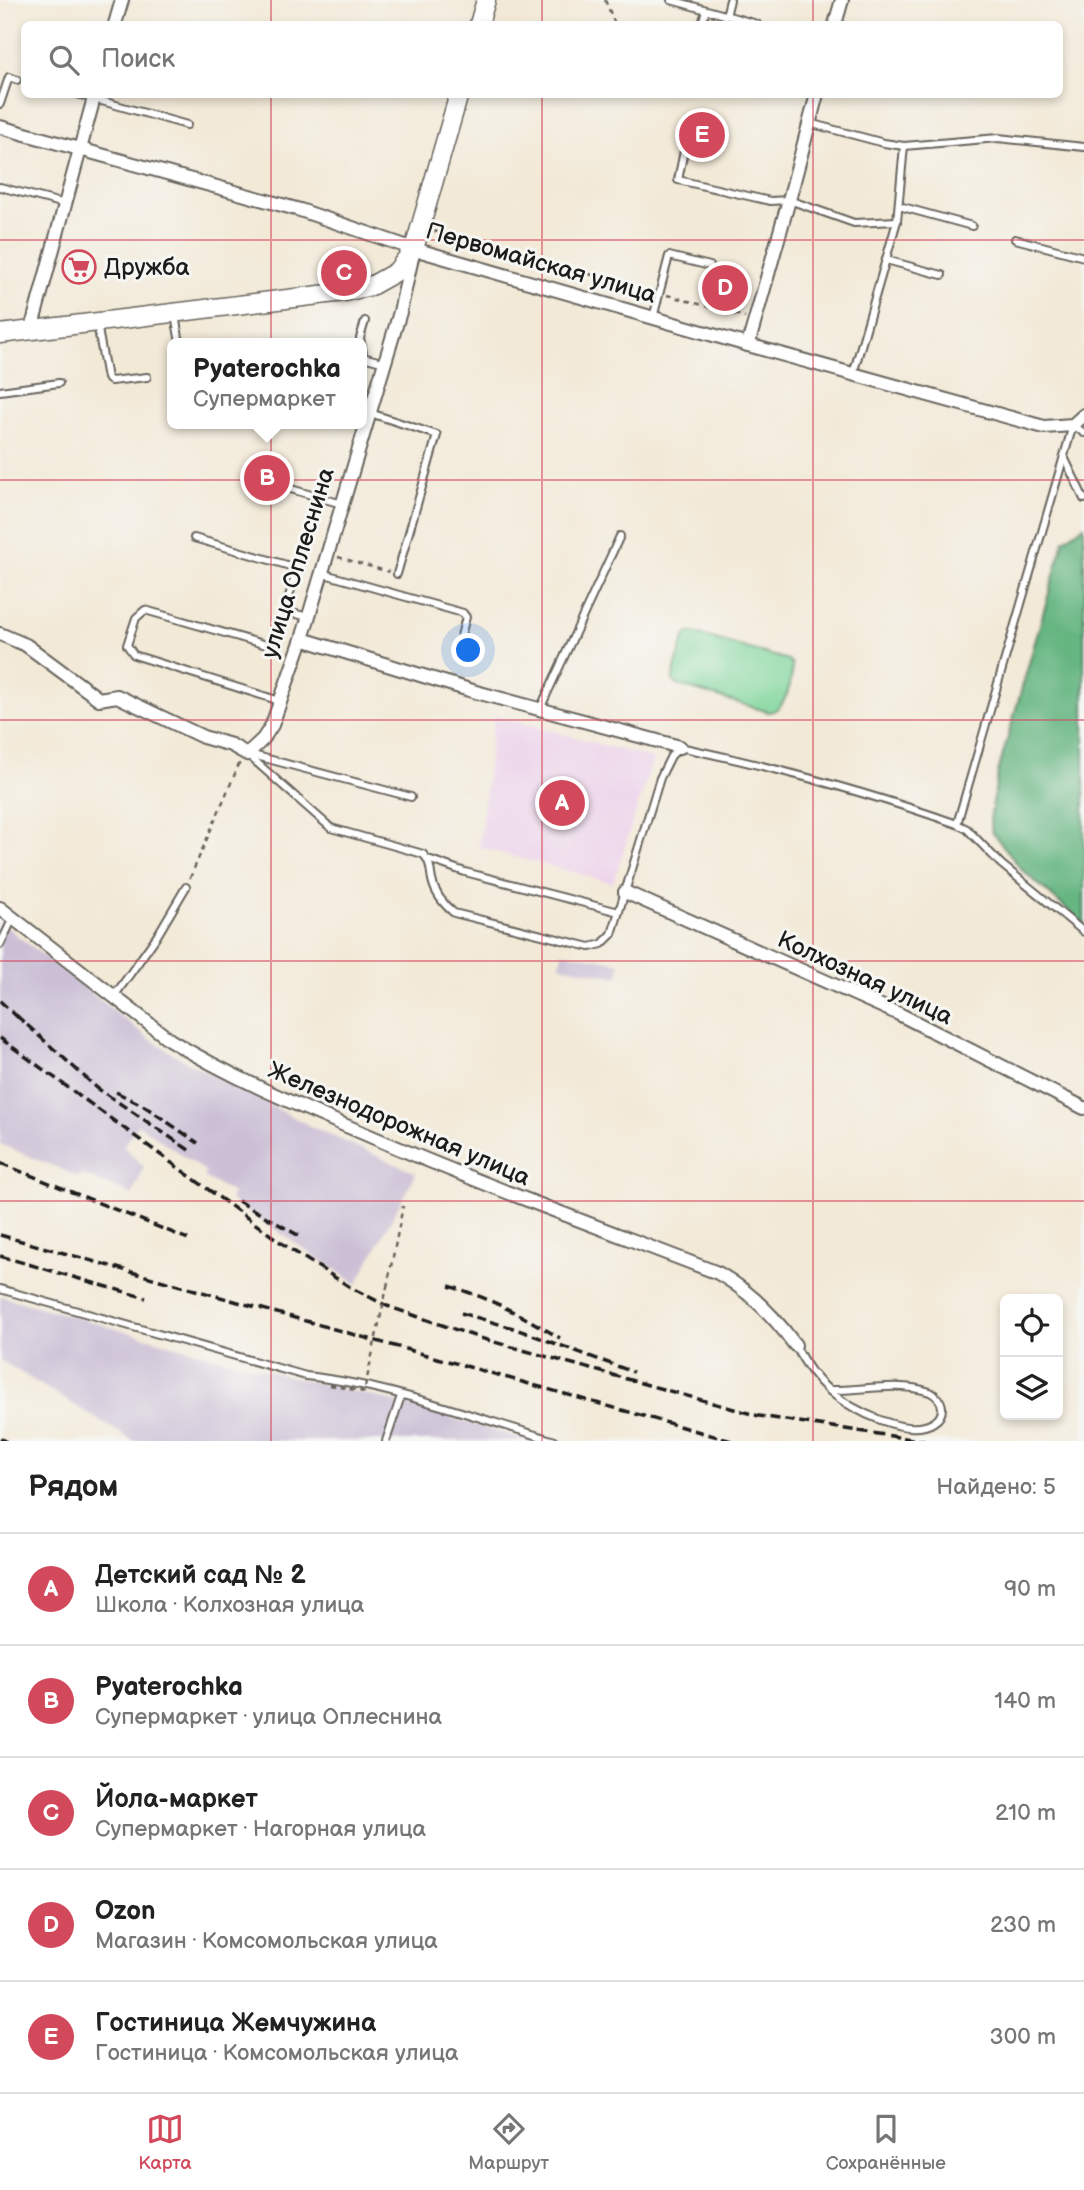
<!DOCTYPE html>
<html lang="ru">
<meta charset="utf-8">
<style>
body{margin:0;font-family:"Balsamiq Sans",sans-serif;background:#f6f6f6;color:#222}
.controls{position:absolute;right:21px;bottom:21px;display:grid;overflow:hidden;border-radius:10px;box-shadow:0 4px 10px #0003}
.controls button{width:63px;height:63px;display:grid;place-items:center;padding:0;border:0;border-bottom:2px solid #e0e0e0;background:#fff;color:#222;font:35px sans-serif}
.you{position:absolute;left:469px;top:651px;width:24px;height:24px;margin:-18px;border:5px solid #fff;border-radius:50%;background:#1a73e8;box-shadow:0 0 0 10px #1a73e833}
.badge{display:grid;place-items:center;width:46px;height:46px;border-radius:50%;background:#d1495b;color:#fff;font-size:23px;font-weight:700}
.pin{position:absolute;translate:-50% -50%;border:4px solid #fff;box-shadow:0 2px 7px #0006}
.popup{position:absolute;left:167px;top:338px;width:200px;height:91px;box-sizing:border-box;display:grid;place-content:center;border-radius:10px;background:#fff;filter:drop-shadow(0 2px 5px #0005);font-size:23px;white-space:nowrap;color:#767676}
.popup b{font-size:26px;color:#222}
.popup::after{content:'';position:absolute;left:50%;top:100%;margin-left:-14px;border:14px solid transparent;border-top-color:#fff}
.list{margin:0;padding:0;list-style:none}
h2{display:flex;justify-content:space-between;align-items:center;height:91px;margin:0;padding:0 28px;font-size:30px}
h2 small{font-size:23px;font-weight:400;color:#767676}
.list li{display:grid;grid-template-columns:46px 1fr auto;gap:21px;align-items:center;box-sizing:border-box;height:112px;padding:0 28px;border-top:2px solid #e0e0e0}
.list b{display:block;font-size:26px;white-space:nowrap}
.list p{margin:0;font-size:23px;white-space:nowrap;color:#767676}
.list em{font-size:23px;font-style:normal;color:#767676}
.icon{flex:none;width:38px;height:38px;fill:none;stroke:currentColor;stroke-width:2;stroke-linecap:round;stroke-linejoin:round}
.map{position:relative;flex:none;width:1084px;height:1441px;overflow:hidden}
.search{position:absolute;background:#fff;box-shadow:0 4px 10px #0003;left:21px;right:21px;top:21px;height:77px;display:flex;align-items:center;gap:18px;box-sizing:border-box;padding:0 24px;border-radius:10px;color:#767676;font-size:26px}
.sheet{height:651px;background:#fff}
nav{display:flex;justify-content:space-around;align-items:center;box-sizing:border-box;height:98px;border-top:2px solid #e0e0e0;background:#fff;font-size:19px;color:#767676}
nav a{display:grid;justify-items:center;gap:4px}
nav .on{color:#d1495b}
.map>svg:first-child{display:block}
</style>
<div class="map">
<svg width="1084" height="1441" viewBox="0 0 1084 1441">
<rect width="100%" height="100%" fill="#f6f6f2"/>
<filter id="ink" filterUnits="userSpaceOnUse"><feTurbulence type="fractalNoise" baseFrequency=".0143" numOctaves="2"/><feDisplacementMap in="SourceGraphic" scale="14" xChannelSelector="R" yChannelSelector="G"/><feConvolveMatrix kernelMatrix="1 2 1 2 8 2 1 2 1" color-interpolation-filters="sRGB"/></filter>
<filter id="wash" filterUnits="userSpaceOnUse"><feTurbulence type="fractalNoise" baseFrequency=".00686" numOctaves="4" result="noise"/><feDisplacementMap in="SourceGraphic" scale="28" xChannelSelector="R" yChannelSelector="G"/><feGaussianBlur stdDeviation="1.57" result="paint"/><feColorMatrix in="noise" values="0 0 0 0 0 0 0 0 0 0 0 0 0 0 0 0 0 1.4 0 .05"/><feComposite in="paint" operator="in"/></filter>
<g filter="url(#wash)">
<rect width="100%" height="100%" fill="#f3e9d7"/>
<path fill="#ecd1ea" d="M494,715L653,759L613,883L479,847Z"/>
<g fill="#cbbfd5">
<path d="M0,922L150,1039L180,1058L312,1127L416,1173L357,1284L230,1200L233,1193L204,1177L206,1172L138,1124L123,1146L144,1167L132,1195L81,1174L79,1177L0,1144Z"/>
<path d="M562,952L620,963L618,977L560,966Z"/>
<path d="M0,1296L252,1367L388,1400L532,1441H133L0,1360Z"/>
</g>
<path fill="#7dd59a" stroke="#4c785b" stroke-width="2" d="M688,633H694L788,660L792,664C793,680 786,710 769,712L678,685L673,681V676L684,638Z"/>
<path fill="#66b682" stroke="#41694f" stroke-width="2" d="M1084,526V924L1021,869L992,832L990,820L998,772L1064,540Z"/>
</g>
<g filter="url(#ink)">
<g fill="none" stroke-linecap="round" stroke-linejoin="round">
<defs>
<g id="lane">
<path d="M671,0L757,24"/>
<path d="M726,16L730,0"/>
<path d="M702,24L706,10"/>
<path d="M77,94L187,125"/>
<path d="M0,104L9,77L17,80"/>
<path d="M809,123L884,143L904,146L998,138L1084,147"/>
<path d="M685,146L678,180L770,201L789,200L854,223L897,221"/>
<path d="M0,187L65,204"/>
<path d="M899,206L972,226"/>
<path d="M1015,239L1084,257"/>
<path d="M886,260L942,275"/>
<path d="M175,315L180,343"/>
<path d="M653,318L669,256L710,266"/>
<path d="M97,324L107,378L111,381L147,377"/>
<path d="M361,343L360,338L365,321"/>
<path d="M362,346L363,357L385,363"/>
<path d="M853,374L897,221L904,146"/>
<path d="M0,391L59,383"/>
<path d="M370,413L437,435L397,574"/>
<path d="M1064,457L1084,499"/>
<path d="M284,487L342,504"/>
<path d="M194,538L297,568L285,611L308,617"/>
<path d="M321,573L463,613L466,617L459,643"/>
<path d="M270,646L145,610L136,618L127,645L134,655L280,701"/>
<path d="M540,709L620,536"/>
<path d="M247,754L331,828L423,854C431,862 430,870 432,880C435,894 443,904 454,913L590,947L602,944L612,934L660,778L671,756L680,747C773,767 867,792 957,824L967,829L1001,864L1084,932"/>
<path d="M249,754L411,797"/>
<path d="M957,824L1073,425L1084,433"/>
<path d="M428,859L465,872L619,912"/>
<path d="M0,945L13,918"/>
<path d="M115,995L157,936L186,887"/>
<path d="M0,1289L306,1376C389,1385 474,1417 555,1441"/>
<path d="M795,1345C804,1363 815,1379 831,1392C851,1410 909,1439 934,1422C939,1419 942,1414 942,1408C942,1401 936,1395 930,1392C897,1381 861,1391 828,1390"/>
<path d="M386,1441L401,1396"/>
</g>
<g id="street">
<path d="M115,24L122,0"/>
<path d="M835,24L842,0"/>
<path d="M0,127L300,210L414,249L748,345L1044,427L1073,425L1084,415"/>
<path d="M31,330L95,94"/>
<path d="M748,345L789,200L817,94"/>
<path d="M0,634L26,645L99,699L117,696L203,737L231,745L247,754L263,739L272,725L302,639L400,312L413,253"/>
<path d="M302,639L476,692L680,747"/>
<path d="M625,892L899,1014L1084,1108"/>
<path d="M0,908L170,1040C229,1076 292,1103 356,1130C475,1182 596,1226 718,1273C750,1291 774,1316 795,1345"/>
</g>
<g id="secondary">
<path d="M479,24L486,0"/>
<path d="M0,334L344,292L371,286L396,272L414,249L459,94"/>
</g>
</defs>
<use href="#lane" stroke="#67645d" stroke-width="10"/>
<use href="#street" stroke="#67645d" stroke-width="16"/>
<use href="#secondary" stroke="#67645d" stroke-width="21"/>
<g stroke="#67645d" stroke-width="2.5" stroke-dasharray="5 5" stroke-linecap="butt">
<path d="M605,0L615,24"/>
<path d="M434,231L650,291"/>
<path d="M667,295L745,317"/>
<path d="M338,557L389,572"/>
<path d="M190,878L240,762"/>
<path d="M387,1287L403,1206"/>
</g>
<use href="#lane" stroke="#fff" stroke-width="6"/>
<use href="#street" stroke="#fff" stroke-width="12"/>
<use href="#secondary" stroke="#fff" stroke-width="18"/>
<g stroke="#1c1c1c" stroke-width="3.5" stroke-dasharray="10 5" stroke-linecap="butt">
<path d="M0,1001L23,1022"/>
<path d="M16,1015L97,1088L192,1152"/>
<path d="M0,1038L290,1249L350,1287L387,1306L480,1338L759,1416L924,1441"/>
<path d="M116,1092L144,1106L198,1143"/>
<path d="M0,1163L188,1239"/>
<path d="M238,1201L303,1238"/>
<path d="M0,1235L732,1441"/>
<path d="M0,1256L146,1298"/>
<path d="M449,1286C493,1299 521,1315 560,1338"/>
<path d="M461,1313L513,1328L633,1372"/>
<path d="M0,1438L6,1441"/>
</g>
<path stroke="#67645d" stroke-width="2.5" stroke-dasharray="5 5" stroke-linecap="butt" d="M330,1385L364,1392L387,1287"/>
</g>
</g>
<path fill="none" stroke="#d1495b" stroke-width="2" stroke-opacity="0.55" d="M271,0V24M542,0V24M813,0V24M271,94V1441M542,94V1441M813,94V1441M0,240H1084M0,480H1084M0,720H1084M0,961H1084M0,1201H1084"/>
<defs>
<symbol id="supermarket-ring" viewBox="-11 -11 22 22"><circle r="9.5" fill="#f6f6f2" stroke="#d1495b" stroke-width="1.5"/><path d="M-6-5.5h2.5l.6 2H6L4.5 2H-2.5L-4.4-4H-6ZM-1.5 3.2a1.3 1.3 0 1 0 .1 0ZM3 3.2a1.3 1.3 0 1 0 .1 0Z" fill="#d1495b"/></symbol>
</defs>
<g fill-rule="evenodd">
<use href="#supermarket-ring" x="60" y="248" width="38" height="38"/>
</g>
<g text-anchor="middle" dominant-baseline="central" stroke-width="6" stroke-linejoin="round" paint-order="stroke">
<g font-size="24" fill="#1c1c1c" stroke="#f6f6f2">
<text transform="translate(541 263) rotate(16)">Первомайская улица</text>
<text transform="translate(298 563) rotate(-73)">улица Оплеснина</text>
<text transform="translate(865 978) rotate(25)">Колхозная улица</text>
<text transform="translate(399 1124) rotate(23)">Железнодорожная улица</text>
</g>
<g font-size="24" fill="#1c1c1c" stroke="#f6f6f2" text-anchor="start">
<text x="104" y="267">Дружба</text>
</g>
</g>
</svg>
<div class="controls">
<button><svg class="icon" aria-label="locate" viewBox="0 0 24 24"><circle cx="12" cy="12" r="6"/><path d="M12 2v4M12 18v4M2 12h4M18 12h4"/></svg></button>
<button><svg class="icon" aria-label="layers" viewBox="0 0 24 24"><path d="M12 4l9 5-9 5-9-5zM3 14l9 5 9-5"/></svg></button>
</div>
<div class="you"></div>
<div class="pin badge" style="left:562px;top:803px">A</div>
<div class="pin badge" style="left:267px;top:478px">B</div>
<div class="popup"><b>Pyaterochka</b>Супермаркет</div>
<div class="pin badge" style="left:344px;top:273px">C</div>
<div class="pin badge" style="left:725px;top:288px">D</div>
<div class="pin badge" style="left:702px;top:135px">E</div>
<div class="search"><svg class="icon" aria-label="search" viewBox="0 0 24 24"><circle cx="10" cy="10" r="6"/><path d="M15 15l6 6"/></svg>Поиск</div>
</div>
<section class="sheet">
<h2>Рядом<small>Найдено: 5</small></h2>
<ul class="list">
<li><span class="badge">A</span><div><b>Детский сад № 2</b><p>Школа · Колхозная улица</p></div><em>90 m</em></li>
<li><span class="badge">B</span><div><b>Pyaterochka</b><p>Супермаркет · улица Оплеснина</p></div><em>140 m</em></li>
<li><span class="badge">C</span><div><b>Йола-маркет</b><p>Супермаркет · Нагорная улица</p></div><em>210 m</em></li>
<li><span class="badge">D</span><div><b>Ozon</b><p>Магазин · Комсомольская улица</p></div><em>230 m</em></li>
<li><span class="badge">E</span><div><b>Гостиница Жемчужина</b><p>Гостиница · Комсомольская улица</p></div><em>300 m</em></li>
</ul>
</section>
<nav>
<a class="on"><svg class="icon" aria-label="map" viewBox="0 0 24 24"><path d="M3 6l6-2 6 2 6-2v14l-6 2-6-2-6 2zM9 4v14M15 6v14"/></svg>Карта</a>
<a><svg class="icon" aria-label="directions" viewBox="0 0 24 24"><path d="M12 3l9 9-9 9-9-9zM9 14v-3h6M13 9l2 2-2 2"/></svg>Маршрут</a>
<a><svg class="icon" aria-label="saved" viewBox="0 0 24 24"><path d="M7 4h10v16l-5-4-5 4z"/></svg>Сохранённые</a>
</nav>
